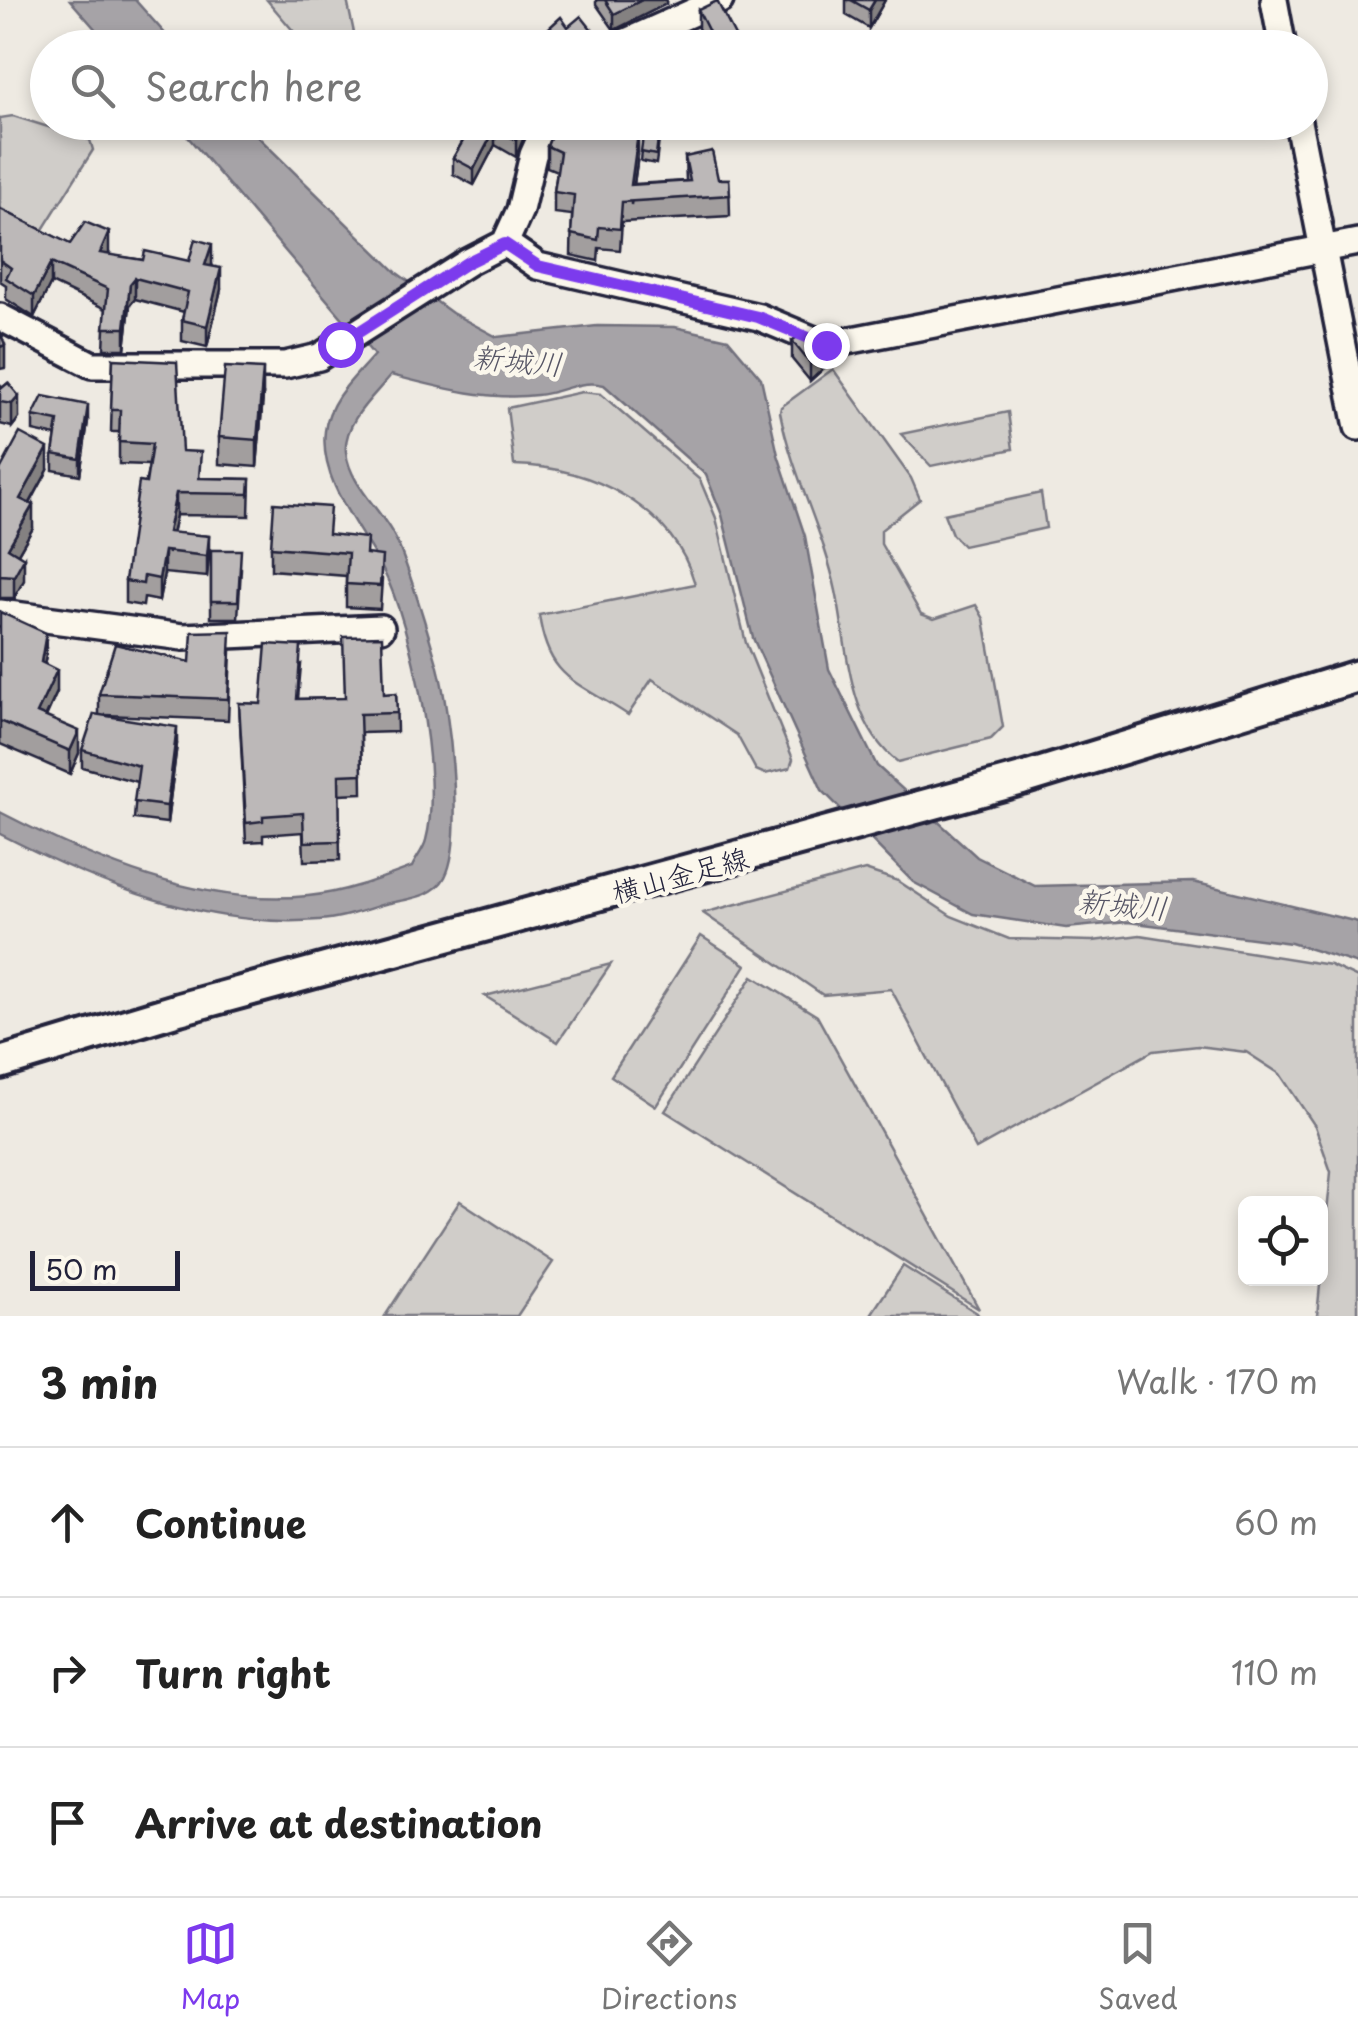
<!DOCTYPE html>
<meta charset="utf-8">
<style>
body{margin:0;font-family:"Playpen Sans","Klee One",sans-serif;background:#f6f6f6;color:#222}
.controls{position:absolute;right:30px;bottom:30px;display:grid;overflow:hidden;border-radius:15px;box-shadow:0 5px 15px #0003}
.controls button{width:90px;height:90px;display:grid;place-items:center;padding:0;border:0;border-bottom:2px solid #e0e0e0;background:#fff;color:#222;font:50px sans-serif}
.scale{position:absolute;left:30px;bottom:25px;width:150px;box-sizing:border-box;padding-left:10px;border:5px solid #22223b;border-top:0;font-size:28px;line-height:35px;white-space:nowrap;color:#22223b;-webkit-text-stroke:8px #fbf7ec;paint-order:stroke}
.stop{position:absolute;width:30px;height:30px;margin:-22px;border:8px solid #7c3aed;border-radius:50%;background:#fff}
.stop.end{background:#7c3aed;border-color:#fff;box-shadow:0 2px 10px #0008}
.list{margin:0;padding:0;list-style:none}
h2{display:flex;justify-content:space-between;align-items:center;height:130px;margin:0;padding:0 40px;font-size:42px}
h2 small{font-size:32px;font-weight:400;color:#767676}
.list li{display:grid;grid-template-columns:65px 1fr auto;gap:30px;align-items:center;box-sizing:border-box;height:150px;padding:0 40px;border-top:2px solid #e0e0e0}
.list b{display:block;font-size:38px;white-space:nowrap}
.list em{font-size:32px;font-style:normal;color:#767676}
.icon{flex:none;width:55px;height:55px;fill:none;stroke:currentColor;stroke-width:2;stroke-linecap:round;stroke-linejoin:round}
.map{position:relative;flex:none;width:1358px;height:1316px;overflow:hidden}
.search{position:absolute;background:#fff;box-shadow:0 5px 15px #0003;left:30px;right:30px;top:30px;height:110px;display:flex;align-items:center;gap:25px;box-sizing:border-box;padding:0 35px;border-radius:55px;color:#767676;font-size:38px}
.sheet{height:580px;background:#fff}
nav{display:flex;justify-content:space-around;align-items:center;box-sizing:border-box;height:140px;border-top:2px solid #e0e0e0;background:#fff;font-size:28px;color:#767676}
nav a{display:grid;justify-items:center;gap:5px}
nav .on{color:#7c3aed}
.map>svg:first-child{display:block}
</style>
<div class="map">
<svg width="1358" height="1316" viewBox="0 0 1358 1316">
<rect width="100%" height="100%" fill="#eeeae2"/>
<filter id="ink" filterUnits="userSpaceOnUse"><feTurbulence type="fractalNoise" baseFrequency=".01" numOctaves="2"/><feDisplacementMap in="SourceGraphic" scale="20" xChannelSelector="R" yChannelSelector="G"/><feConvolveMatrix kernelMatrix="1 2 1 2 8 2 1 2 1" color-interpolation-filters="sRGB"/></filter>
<g filter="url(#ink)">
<g fill="#d0cdc9" stroke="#797882" stroke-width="2.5">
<path d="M267,0H347L357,47H307Z"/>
<path d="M13,116L90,140L93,150L42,231L0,208V118Z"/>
<path d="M833,369L911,478L920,499L881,530V544L921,614L934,619L976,605L984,619L1003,727L991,739L898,762C847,724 848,647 836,591C823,530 792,474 780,412L781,407Z"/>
<path d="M582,392L601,394L700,480L716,518L746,643L793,759L790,768L765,774L756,770L737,735L652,679L628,715C577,681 548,680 539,615L695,584C672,506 591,467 514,465L507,408Z"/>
<path d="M1008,412L1013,449L931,466L901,434Z"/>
<path d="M1041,493L1046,528L963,546L952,534L944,514Z"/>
<path d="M865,870L898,881L951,916L1009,939L1093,941L1140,935L1330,965L1358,978V1316H1317L1331,1172L1315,1126L1280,1074L1246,1052L1198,1046L1153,1051L976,1149L891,989L823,995L703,913Z"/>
<path d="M701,936L746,965L656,1106L611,1076Z"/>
<path d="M611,964L558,1042L485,996Z"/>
<path d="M753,976L817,1016L979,1309L665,1111Z"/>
<path d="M460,1201L553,1262L517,1316H385Z"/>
<path d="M903,1266L977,1313L979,1316H870Z"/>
</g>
<g fill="#a6a3a7" stroke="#716f7c" stroke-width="2.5">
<path d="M70,0H135L177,47H111Z"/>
<path d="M176,123H244L397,273L452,313L497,337L597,326L675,327L728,339L761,378L778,455L805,536L829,669L877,766L977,857L1035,886L1193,882L1358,922V964L1291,943L1128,922L1066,928L973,914L913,882L822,790L753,638L722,515L706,475L604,385C578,379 562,393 537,395C488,401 438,387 391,375C374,396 343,422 346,452C350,487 385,512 398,544C414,583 426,626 438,667C449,709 465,839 445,877C434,898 406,899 385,904C364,910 341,919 319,920C206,929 98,884 0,834V812C93,860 201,907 308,896C343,893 380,879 412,867C416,858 424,849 426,840C443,779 412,626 383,570C361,528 319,482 325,431C329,399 354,378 374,355Z"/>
</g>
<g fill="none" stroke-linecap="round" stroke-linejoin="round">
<defs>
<g id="minor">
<path d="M1274,0L1283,48"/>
<path d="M613,48L720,0"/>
<path d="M1298,122L1358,427"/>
<path d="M505,243L538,266L759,317L826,345L1358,242"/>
<path d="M0,317L92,365H285L319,357L468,262L505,243L520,210L533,155L548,122"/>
<path d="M0,613L183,637L381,628"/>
</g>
<path id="tertiary" d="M0,1063L179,1009L1022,779L1358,676"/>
</defs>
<use href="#minor" stroke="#22223b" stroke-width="32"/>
<use href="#tertiary" stroke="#22223b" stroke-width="38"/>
<use href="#minor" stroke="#fbf7ec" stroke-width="25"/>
<use href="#tertiary" stroke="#fbf7ec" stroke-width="30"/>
</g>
<g fill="#a29e9e" stroke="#22223b" stroke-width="2.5">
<path d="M596,0H666V4L614,30L596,4Z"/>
<path d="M846,0H885L869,28L846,15Z"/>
<path d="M698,10L737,48H708L698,28Z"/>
<path d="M474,122H530L516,157L495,145L474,185L453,174V158Z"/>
<path d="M557,122H611L608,130L638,155L634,184L686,181L685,157L718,179H729L730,216L622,222L620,250L599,248L598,261L571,255L572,215L554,213V192L557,171L547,167V146Z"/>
<path d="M633,122H651L646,129L659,140L656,164L641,161L644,131Z"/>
<path d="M0,209L70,244L109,253L108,255L143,260L189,261L212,264L221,289L207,347L182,341V320L184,312L135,299L130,305L125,349H104L106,309L51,283L34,317L6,299V285L0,281Z"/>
<path d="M792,341L824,368L810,381L792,359Z"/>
<path d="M113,359L182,451L200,478L250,479L249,516L176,515L172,533L209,536L207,577L164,573L159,601L144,598L143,606L125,603V581L149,465L119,464V432H111Z"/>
<path d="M8,383L19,418L12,427L0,424V384L2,388Z"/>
<path d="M263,396L257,467L219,464V437Z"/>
<path d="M33,416L88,421L80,475L53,470V454L56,436L33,431Z"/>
<path d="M0,470H48L30,504L33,528L18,554L24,580L14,598H0Z"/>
<path d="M330,534L367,555L382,579L380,609L346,607V576L271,570V547Z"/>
<path d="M211,550L241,568L238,618H211Z"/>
<path d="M0,612L46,655L44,664L57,692L46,717L79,753L70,774L0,744Z"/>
<path d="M231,651L228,720L105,715L177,744L167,823L134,819L137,782L82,767V750L99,714V694L190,662Z"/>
<path d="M301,665L298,699L344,698L396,693L397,732L361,733L362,793L339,794L340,860L304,861L303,832L263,835V841L246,842L239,703L261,704Z"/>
</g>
<g fill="#848181" stroke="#22223b" stroke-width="2.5">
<path d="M642,0H666V4L614,30V14Z"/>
<path d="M875,0H885L869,28V10Z"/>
<path d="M592,30V46L591,48H573Z"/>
<path d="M737,40V48H722Z"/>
<path d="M523,122H530L516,157V140Z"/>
<path d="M602,122H611L599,150V129Z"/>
<path d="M495,129V145L474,185V169Z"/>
<path d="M638,134V155L631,205V185Z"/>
<path d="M109,232V253L100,274V253Z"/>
<path d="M212,244V264L205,286V265Z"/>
<path d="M51,263V283L34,317V296Z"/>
<path d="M221,268V289L207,347V326Z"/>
<path d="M135,278V299L130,305L125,349V328L130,284Z"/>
<path d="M5,345V368L0,369V347Z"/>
<path d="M824,351V368L810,381V363Z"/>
<path d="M263,369V396L257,467V440Z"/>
<path d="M19,396V418L12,427V404Z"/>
<path d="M88,405V421L80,475V459Z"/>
<path d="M48,448V470L20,521V499Z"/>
<path d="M176,493V515L168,554V532Z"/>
<path d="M33,505V528L8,571V548Z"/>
<path d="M209,536V558L207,577V556Z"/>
<path d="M164,551V573L159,601V579Z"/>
<path d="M24,558V580L14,598V576Z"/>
<path d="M46,633V655L41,684V662Z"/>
<path d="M57,670V692L37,735V713Z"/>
<path d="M177,727V744L167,823V806Z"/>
<path d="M79,731V753L70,774V751Z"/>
</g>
<g fill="#bcb8b8" stroke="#22223b" stroke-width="2.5">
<path d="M605,0H642L614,14Z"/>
<path d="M851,0H875L869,10Z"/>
<path d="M717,1L737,40L722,48H717L698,10Z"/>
<path d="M581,16L592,30L573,48H527L561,17L568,27Z"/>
<path d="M474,122H523L516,140L495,129L474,169L453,158Z"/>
<path d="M557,122H602L599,129L638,134L631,185L690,181L685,157L712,151L718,179H729L730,195L622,202L620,229L599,227L598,240L571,234L574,195L554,192L560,152L547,146Z"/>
<path d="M644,129L659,131L656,155L641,152Z"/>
<path d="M0,209L70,244L85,222L109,232L100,253L143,260L145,251L189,261L195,239L212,244L205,265L221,268L207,326L182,320L188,292L135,278L130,284L125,328H104L108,289L51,263L34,296L6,278L11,268L0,260Z"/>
<path d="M0,331L5,345L0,347Z"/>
<path d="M800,334L816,341L824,351L810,363L792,341Z"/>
<path d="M113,359L177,362L182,451L201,452L199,478L250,479L249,494L176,493L168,532L209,536L207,556L164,551L159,579L144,576L143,584L125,581L139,482L146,483L152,444L119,442L120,410H111Z"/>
<path d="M225,367L263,369L257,440L219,437Z"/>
<path d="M8,383L19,396L12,404L0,402V384L2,388Z"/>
<path d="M43,396L88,405L80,459L53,454L58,421L33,416Z"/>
<path d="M20,433L48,448L20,499L33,505L8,548L24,558L14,576L0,575V470Z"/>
<path d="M274,503L330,507L328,534L367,538L366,554L382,556L380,586L346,584L348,553L271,547Z"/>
<path d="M211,550H241L238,601H211Z"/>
<path d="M0,612L46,633L41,662L57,670L37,713L79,731L70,751L0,721Z"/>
<path d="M231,631L228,699L99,694L115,644L190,662L192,632Z"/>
<path d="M382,636L384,694L396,693L397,713L360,714L362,774L339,775L340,841L304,842L303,813L263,816V821L246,823L239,703L261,704L266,644L301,646L297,699L345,698L343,637Z"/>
<path d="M94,714L177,727L167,806L134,802L139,766L82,750Z"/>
</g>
</g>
<g fill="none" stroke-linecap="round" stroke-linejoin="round" filter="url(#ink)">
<path stroke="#7c3aed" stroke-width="12" d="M340,344L468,262L505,244L538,266L758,317L826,345"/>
</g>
<g text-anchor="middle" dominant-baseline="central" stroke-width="9" stroke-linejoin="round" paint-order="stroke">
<g font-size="28" fill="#22223b" stroke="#fbf7ec">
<text transform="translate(680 874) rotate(-15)">横山金足線</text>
</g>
<g font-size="30" font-style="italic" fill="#575666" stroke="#fbf7ec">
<text transform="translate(518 359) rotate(5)">新城川</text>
<text transform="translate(1123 903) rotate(5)">新城川</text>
</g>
</g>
</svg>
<div class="controls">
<button><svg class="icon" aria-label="locate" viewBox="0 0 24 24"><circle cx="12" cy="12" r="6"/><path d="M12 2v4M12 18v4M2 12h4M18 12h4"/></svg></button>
</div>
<div class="scale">50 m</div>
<div class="stop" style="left:340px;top:344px"></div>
<div class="stop end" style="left:826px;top:345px"></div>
<div class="search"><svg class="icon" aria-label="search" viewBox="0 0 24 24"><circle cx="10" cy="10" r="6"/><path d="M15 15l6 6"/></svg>Search here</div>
</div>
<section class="sheet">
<h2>3 min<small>Walk · 170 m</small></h2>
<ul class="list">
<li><svg class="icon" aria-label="ahead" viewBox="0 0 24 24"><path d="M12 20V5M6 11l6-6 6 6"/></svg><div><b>Continue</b></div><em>60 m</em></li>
<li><svg class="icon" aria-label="right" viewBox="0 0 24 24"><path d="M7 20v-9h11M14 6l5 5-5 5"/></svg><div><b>Turn right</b></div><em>110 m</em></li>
<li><svg class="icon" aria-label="arrive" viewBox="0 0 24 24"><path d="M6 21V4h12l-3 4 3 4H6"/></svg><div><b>Arrive at destination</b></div></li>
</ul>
</section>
<nav>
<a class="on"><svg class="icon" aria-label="map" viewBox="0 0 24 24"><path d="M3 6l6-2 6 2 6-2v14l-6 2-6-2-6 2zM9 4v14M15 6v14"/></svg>Map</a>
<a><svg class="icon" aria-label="directions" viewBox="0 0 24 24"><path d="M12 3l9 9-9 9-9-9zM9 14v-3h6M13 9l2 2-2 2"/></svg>Directions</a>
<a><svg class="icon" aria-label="saved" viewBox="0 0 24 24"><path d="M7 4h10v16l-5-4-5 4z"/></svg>Saved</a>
</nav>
